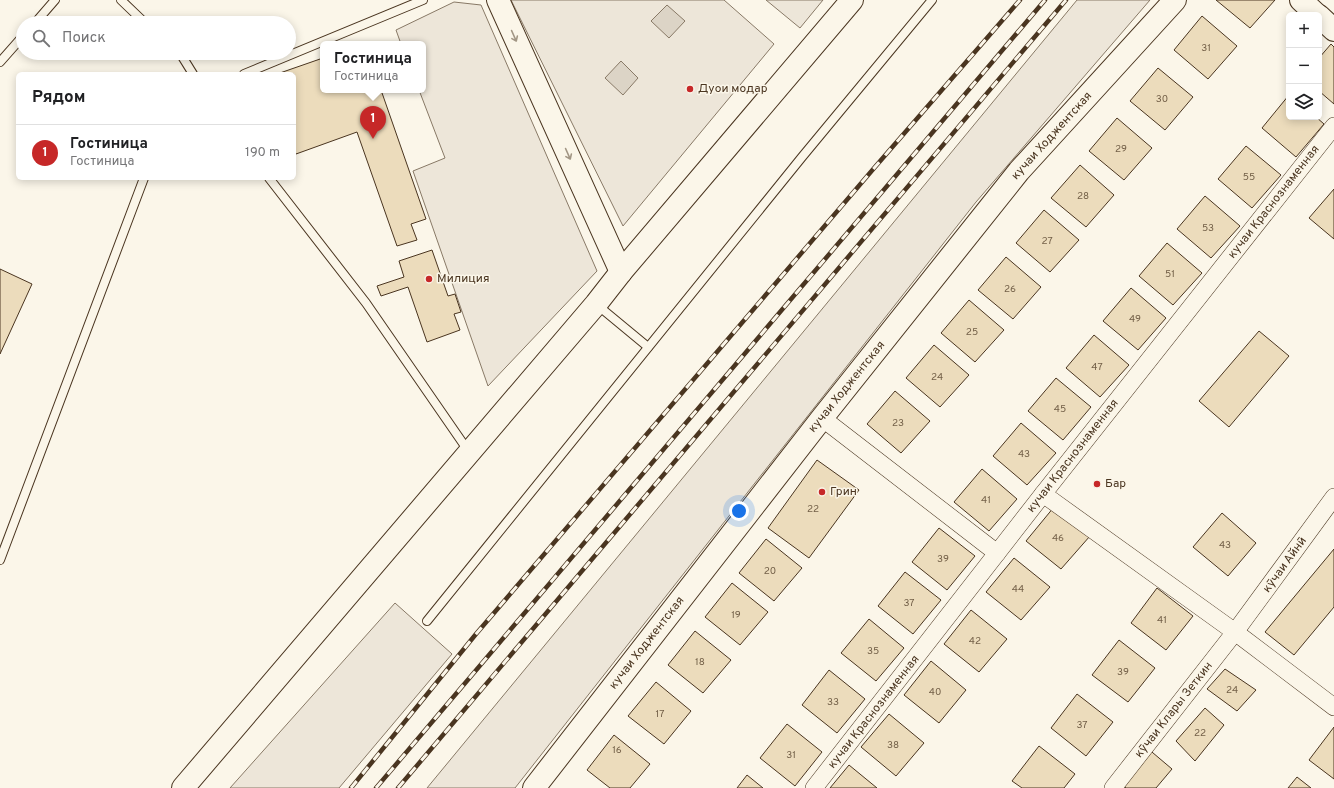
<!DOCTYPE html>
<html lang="ru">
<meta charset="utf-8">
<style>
body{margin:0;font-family:Overpass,sans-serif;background:#f6f6f6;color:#202124}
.controls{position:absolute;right:12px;top:12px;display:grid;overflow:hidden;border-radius:6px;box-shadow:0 2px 10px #0003}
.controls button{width:36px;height:36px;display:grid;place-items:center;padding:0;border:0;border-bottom:1px solid #e0e0e0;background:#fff;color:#202124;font:20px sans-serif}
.you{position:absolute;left:739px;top:511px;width:14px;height:14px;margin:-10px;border:3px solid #fff;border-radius:50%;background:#1a73e8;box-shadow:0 0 0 6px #1a73e833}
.badge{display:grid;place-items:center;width:26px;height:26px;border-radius:50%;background:#c62828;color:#fff;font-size:13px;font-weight:700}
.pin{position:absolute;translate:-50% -33px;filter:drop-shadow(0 1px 2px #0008)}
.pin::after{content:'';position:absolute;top:21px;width:14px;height:12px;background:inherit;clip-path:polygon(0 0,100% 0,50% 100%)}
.popup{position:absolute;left:320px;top:41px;width:106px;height:52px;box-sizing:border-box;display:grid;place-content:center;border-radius:6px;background:#fff;filter:drop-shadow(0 1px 3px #0005);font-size:13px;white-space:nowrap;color:#757577}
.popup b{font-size:15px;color:#202124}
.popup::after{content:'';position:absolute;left:50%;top:100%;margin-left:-8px;border:8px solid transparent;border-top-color:#fff}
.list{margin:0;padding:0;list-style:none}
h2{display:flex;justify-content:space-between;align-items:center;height:52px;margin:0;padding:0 16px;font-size:17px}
h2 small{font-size:13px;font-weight:400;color:#757577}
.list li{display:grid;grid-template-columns:26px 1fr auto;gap:12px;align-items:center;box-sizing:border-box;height:56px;padding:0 16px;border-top:1px solid #e0e0e0}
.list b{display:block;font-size:15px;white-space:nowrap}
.list p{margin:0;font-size:13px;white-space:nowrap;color:#757577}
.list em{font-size:13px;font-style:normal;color:#757577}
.icon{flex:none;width:22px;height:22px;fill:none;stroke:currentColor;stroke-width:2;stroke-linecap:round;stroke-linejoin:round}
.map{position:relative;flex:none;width:1334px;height:788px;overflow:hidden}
.search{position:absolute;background:#fff;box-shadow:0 2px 10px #0003;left:16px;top:16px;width:280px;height:44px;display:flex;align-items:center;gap:10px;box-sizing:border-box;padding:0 14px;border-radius:22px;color:#757577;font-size:15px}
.panel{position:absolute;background:#fff;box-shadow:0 2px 10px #0003;left:16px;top:72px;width:280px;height:108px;border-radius:6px}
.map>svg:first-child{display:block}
</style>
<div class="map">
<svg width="1334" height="788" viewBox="0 0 1334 788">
<rect width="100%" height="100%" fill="#fbf6e9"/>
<g fill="#ede6d9" stroke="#887966">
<path d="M511,0H724L774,44L623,226Z"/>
<path d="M766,0H823L800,28Z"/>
<path d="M1077,0H1150L976,202L515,788H427Z"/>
<path d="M454,2L481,5L597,271L488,386L413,171L445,158L419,90H423V44H401L396,30Z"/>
<path d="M395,603L452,654L339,788H230Z"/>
</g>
<g fill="#dcd4c6" stroke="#887966">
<path d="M667,5L685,21L669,38L651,21Z"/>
<path d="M621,61L638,78L623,95L605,78Z"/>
</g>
<g fill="#ecdcbc" stroke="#4a3520">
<path d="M1216,0H1275L1250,28Z"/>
<path d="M1202,16L1237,46L1208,79L1174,50Z"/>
<path d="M1331,44L1334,47V104L1319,91V58Z"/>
<path d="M323,58V90H381L426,219L411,224L417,240L397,246L357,132L296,154L294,148V74H277Z"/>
<path d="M1158,68L1193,97L1165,130L1130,101Z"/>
<path d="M1289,95V117H1316L1324,124L1296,157L1262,128Z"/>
<path d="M1117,118L1152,148L1124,180L1089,151Z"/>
<path d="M1246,146L1281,175L1252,208L1218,179Z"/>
<path d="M1080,165L1114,195L1086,227L1051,198Z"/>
<path d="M1334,189V239L1309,218Z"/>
<path d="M1205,196L1240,226L1211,258L1177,229Z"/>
<path d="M1044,210L1079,240L1050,272L1016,243Z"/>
<path d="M1167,243L1202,273L1173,305L1139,276Z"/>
<path d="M432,250L448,296L455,294L461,312L454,314L460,330L427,342L408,287L381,296L377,286L404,277L399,261Z"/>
<path d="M1006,257L1041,287L1013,319L978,290Z"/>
<path d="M0,269L32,284L0,354Z"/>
<path d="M1131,288L1166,318L1138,350L1103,321Z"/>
<path d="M969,300L1004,330L975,362L941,333Z"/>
<path d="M1259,331L1289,356L1229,427L1199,401Z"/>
<path d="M1094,335L1129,365L1100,397L1066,368Z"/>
<path d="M934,345L969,375L940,407L906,378Z"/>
<path d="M1056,378L1091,407L1063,440L1028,411Z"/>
<path d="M895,391L930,421L901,453L867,424Z"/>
<path d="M1021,423L1056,453L1027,485L993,456Z"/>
<path d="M817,460L859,490L809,558L768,528Z"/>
<path d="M982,469L1017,499L989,531L954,502Z"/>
<path d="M1054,507L1090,536L1061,569L1026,541Z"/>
<path d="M1222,513L1256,543L1228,576L1193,547Z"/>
<path d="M939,528L975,556L947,590L912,562Z"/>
<path d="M766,539L802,568L774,601L739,573Z"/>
<path d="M1334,549V607L1294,655L1265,632Z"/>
<path d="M1014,558L1050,587L1021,620L986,592Z"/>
<path d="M905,572L941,600L913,634L878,606Z"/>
<path d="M732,583L768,612L740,645L705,617Z"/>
<path d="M1157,588L1193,616L1166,650L1131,623Z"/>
<path d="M971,610L1007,639L979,672L944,644Z"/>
<path d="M869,619L904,648L876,681L841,653Z"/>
<path d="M695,631L731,660L703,693L668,665Z"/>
<path d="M1119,640L1155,668L1128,702L1092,675Z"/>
<path d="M931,661L966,690L939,723L904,695Z"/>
<path d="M1225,669L1256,690L1237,711L1207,689Z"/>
<path d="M829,670L865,699L837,733L802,705Z"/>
<path d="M656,682L691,711L664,744L628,716Z"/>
<path d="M1077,694L1113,722L1086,756L1051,728Z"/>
<path d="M1205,708L1224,725L1195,761L1176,741Z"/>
<path d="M889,714L924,743L896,776L861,747Z"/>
<path d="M787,724L822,752L795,786L760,758Z"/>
<path d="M1334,727V779L1309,760Z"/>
<path d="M614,735L650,764L630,788H610L587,770Z"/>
<path d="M1039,746L1075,774L1064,788H1022L1012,781Z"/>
<path d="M1146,747L1172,769L1156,788H1126L1120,783Z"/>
<path d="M849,765L877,788H830Z"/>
<path d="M747,775L763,788H737Z"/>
<path d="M1297,777L1311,788H1288Z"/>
</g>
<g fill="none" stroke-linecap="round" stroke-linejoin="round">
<defs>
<g id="lane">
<path d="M121,0L145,23"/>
<path d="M35,23L55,0"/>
<path d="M180,53L193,74"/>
<path d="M0,62L23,36"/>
<path d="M244,74L423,0"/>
<path d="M269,178L366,303L469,452"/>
<path d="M596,304L648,347"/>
<path d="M0,560L144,178"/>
<path d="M427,621L802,157L932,0"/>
</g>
<g id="street">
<path d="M822,418L997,553"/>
<path d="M1043,494L1235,632L1334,707"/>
<path d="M814,788L1043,494L1334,126"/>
<path d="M1113,788L1235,632L1334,497"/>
</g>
<g id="secondary">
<path d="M498,0L621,272"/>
<path d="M1301,0L1317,15"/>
<path d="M1319,16L1334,30"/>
<path d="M183,788L596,304L621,272L852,0"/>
<path d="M534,788L822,418L1019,171L1175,0"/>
</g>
</defs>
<use href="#lane" stroke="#4a3520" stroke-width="10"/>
<use href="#street" stroke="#4a3520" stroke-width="18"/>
<use href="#secondary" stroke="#4a3520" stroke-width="24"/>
<use href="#lane" stroke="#fbf6e9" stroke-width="8"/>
<use href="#street" stroke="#fbf6e9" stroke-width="17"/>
<use href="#secondary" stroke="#fbf6e9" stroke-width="22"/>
<defs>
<g id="rail">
<path d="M351,788L476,634L875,167L1020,0"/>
<path d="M376,788L1045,0"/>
<path d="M398,788L1066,0"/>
</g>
</defs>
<use href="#rail" stroke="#4a3520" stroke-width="4.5"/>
<use href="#rail" stroke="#fbf6e9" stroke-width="3" stroke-dasharray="9" stroke-linecap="butt"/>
</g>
<defs><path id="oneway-shaft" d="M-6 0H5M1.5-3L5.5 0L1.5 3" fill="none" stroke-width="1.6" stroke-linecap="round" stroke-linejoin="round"/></defs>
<g stroke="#a29684">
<use href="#oneway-shaft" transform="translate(514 36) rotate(66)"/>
<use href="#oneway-shaft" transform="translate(568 154) rotate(66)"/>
</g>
<g fill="#c62828" stroke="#fbf6e9" stroke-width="1.5">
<circle cx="690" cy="89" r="4"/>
<circle cx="429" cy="279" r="4"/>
<circle cx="1097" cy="484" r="4"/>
<circle cx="822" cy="492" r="4"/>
</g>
<g text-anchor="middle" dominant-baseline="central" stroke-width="3" stroke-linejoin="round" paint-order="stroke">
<g font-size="10" fill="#725f47">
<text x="1206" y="48">31</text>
<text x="1162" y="99">30</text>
<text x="1121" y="149">29</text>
<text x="1249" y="177">55</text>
<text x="1083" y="196">28</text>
<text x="1208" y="228">53</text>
<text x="1047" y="241">27</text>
<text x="1170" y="274">51</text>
<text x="1010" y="289">26</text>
<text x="1135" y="319">49</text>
<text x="972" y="332">25</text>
<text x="1097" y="367">47</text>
<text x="937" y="377">24</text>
<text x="1060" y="409">45</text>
<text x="898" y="423">23</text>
<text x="1024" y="454">43</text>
<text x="986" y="500">41</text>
<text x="813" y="509">22</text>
<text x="1058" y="538">46</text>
<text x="1225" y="545">43</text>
<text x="943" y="559">39</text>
<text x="770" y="571">20</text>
<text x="1018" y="589">44</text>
<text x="909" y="603">37</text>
<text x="736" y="615">19</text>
<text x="1162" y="620">41</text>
<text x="975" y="641">42</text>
<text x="873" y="651">35</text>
<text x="700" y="662">18</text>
<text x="1123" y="672">39</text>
<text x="1232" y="690">24</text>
<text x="935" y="692">40</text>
<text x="833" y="702">33</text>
<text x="660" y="714">17</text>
<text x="1082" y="725">37</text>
<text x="1200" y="733">22</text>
<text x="893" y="745">38</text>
<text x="617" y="750">16</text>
<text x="791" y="755">31</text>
</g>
<g font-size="12" fill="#4a3520" stroke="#fbf6e9" text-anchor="start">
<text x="698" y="89">Дуои модар</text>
<text x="437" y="279">Милиция</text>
<text x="1105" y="484">Бар</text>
<text x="830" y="492">Грин</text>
</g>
<g font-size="12" fill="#4a3520" stroke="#fbf6e9">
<text transform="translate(1052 136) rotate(-48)">кучаи Ходжентская</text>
<text transform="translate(1274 202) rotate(-52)">кучаи Краснознаменная</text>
<text transform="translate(847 387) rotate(-51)">кучаи Ходжентская</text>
<text transform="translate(1073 456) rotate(-52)">кучаи Краснознаменная</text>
<text transform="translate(1285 565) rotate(-54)">кӯчаи Айнӣ</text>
<text transform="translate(647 643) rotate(-52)">кучаи Ходжентская</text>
<text transform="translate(1174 710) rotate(-52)">кӯчаи Клары Зеткин</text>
<text transform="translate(874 712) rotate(-52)">кучаи Краснознаменная</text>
</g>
</g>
</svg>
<div class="controls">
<button>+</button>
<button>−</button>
<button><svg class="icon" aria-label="layers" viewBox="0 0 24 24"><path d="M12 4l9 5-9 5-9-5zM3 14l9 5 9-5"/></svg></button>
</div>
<div class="you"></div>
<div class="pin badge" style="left:373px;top:139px">1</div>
<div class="popup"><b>Гостиница</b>Гостиница</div>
<div class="search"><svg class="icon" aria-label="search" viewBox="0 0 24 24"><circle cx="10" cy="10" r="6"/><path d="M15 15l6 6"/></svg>Поиск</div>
<section class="panel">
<h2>Рядом<small></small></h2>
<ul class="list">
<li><span class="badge">1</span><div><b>Гостиница</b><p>Гостиница</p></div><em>190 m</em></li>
</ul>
</section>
</div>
